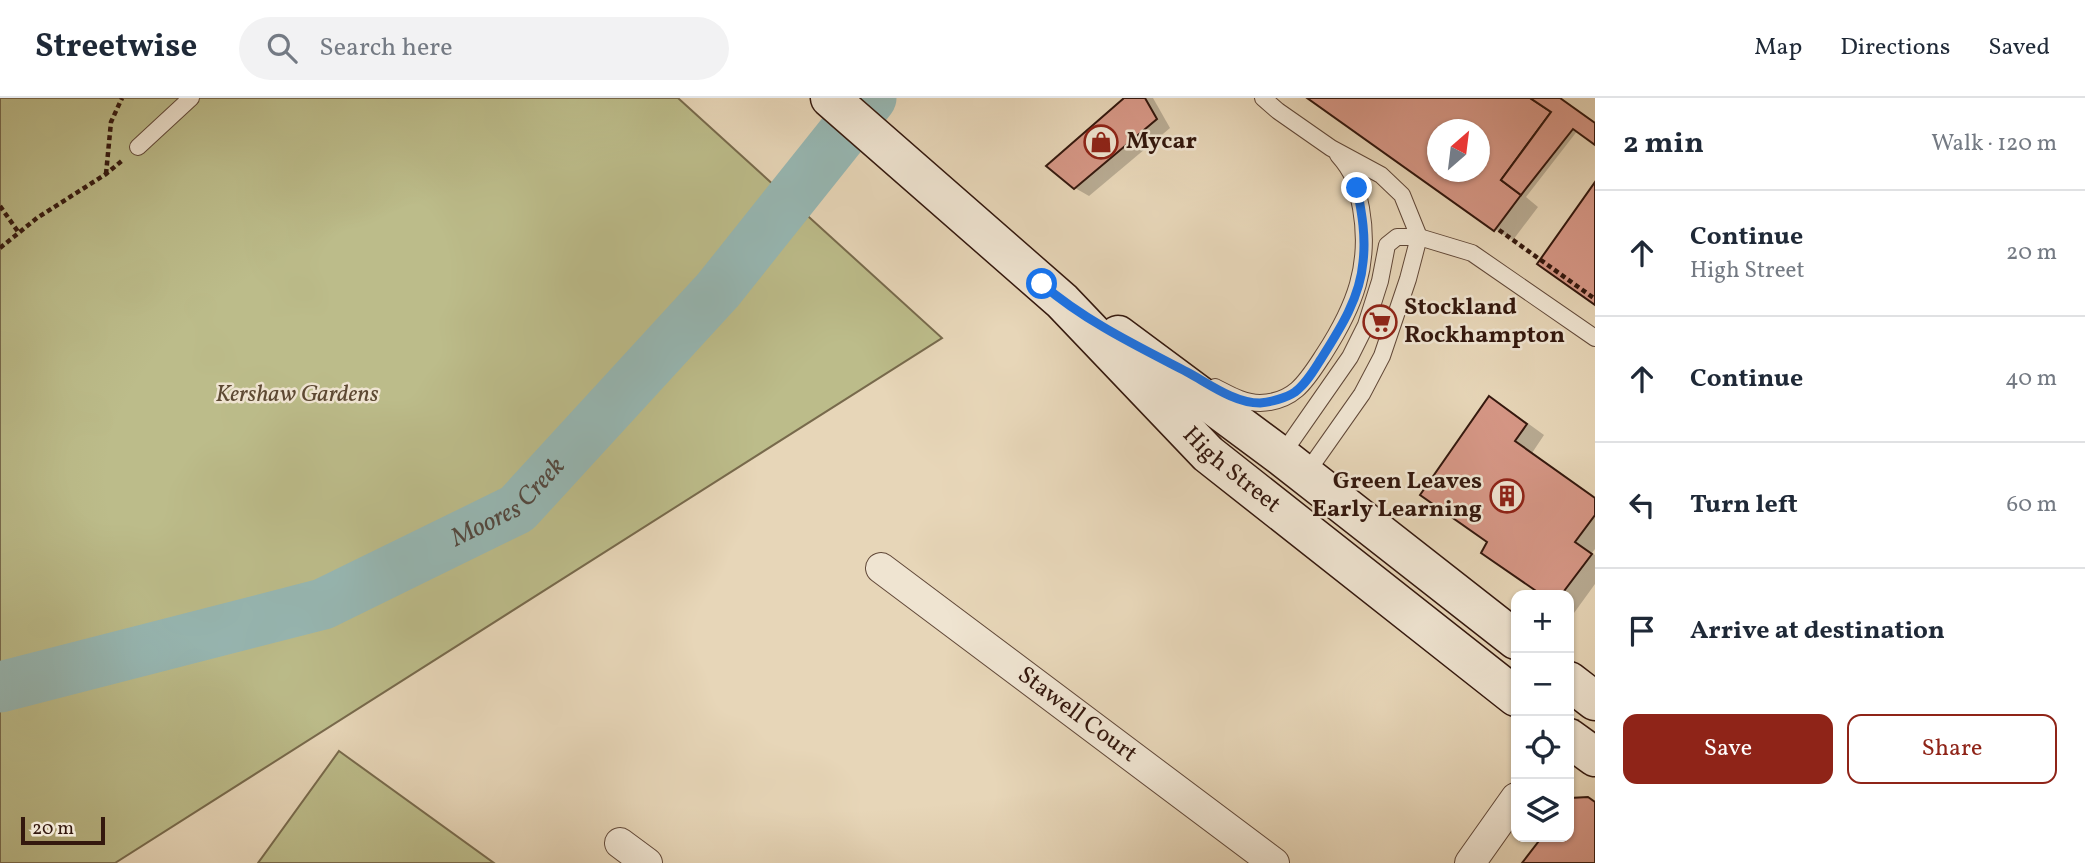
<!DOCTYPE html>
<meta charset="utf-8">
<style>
body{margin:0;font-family:Vollkorn,serif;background:#f2f2f3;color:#1f2937}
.controls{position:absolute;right:21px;bottom:21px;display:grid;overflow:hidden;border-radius:14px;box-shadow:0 2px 5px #0004}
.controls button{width:63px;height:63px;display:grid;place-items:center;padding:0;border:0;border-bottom:2px solid #e0e1e3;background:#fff;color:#1f2937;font:35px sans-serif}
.compass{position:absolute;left:1427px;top:21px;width:63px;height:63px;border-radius:50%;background:#fff;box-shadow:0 2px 5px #0004;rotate:28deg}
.scale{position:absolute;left:21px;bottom:18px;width:84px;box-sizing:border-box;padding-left:7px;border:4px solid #34180e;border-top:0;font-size:19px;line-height:24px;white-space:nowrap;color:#34180e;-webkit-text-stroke:5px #efe4d1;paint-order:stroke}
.stop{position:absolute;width:21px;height:21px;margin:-16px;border:5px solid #1a73e8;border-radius:50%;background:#fff}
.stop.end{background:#1a73e8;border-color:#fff;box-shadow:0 2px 7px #0008}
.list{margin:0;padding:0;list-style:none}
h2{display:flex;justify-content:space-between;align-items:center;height:91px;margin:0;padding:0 28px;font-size:30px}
h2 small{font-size:23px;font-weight:400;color:#747a83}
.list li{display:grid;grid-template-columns:46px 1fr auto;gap:21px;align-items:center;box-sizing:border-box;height:126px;padding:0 28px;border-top:2px solid #e0e1e3}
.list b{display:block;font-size:26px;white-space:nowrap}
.list p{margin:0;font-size:23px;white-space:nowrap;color:#747a83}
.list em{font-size:23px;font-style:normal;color:#747a83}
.actions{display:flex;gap:14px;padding:21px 28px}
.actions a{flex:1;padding:16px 0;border:2px solid #8f2418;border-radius:14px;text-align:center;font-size:24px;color:#8f2418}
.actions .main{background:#8f2418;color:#fff}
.icon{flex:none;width:38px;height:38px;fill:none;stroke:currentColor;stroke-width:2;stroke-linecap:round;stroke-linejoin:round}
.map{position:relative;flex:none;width:1595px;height:765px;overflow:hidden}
header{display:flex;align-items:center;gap:42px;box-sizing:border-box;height:98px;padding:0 35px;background:#fff;border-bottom:2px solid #e0e1e3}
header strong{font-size:33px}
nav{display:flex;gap:38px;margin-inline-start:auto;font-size:24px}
.search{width:490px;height:63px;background:#f2f2f3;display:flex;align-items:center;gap:18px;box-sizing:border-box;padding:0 24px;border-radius:38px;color:#747a83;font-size:26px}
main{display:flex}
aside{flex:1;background:#fff}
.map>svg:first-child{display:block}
</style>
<header>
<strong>Streetwise</strong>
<div class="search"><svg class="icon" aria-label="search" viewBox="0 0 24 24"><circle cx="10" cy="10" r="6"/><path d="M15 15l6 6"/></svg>Search here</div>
<nav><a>Map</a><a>Directions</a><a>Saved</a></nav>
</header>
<main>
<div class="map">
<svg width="1595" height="765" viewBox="0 0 1595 765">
<rect width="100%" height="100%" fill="#e7d6b8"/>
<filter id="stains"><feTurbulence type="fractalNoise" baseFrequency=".00286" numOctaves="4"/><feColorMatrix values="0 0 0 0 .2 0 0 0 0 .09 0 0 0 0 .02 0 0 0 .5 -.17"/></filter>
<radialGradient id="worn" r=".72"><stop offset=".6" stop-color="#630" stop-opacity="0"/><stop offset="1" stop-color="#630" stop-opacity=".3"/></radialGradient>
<g fill="#bcbc8a" stroke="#786a4c" stroke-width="2">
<path d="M0,0H678L942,240L115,765H0Z"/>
<path d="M339,653L494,765H258Z"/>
</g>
<g fill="#0003" fill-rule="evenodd">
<path d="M1126,0H1153L1170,30L1089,98L1075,90Z"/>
<path d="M1310,0H1559L1578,32L1526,99L1538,109L1513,142L1495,131ZM1437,32H1479V74H1437Z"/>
<path d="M1490,300L1508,311L1544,337L1532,355L1595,400V451L1592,455L1595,457V486L1574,515L1569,512V497H1545L1483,454L1489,444Z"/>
</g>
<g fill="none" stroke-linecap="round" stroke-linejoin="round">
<path stroke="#97b8b4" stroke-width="51" id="s1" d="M0,589L323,506L517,411L718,192L871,0"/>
</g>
<g fill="#d69786" stroke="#34180e" stroke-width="2" fill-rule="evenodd">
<path d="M1124,0H1145L1157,21L1074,91L1046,68Z"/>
<path d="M1307,0H1530L1551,14L1501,82L1521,97L1494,133ZM1437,32H1479V74H1437Z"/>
<path d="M1530,0H1560L1595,25V47L1573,31L1521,97L1501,82L1551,14Z"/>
<path d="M1595,84V207L1537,166Z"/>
<path d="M1489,298L1527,326L1515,343L1595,400V417L1575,444L1592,456L1561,497H1542L1481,455L1487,444L1420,397Z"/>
<path d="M1588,699L1595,704V765H1522L1542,739H1569V702L1570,700Z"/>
</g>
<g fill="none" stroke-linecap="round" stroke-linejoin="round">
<defs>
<g id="service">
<path d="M1263,0L1278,13L1331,50L1381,77L1402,97L1419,139L1408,181L1382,258L1362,296L1305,377"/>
<path d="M138,49L191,0"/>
<path d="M1215,289C1229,296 1243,305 1260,305C1295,304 1307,282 1324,256C1355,208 1371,167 1361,110C1356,85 1354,75 1338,57"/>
<path d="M1281,358L1350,259L1366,227L1380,183L1387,147L1397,139H1419L1472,155L1595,240"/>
</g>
<g id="minor">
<path id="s2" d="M881,470L1274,765"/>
<path d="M620,745L647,765"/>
<path d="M1470,765L1516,700"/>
</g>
<g id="secondary">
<path id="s3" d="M830,0L1062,203L1208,356L1516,599"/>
<path d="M1118,237L1281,358L1516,542"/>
<path d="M1569,583L1595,603"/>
<path d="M1569,640L1595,659"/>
</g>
</defs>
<use href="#service" stroke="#614838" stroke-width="18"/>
<use href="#minor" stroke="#614838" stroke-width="32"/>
<use href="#secondary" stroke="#34180e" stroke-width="41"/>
<g stroke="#34180e" stroke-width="4.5" stroke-dasharray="5 3.5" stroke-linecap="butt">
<path d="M106,76L111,24L122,0"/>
<path d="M0,108L19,135"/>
<path d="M1499,132L1595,201"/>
<path d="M0,150L37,120L106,76L124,61"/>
</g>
<use href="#service" stroke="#efe4d1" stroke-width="16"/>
<use href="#minor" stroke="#efe4d1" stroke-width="30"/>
<use href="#secondary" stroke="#efe4d1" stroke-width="38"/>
</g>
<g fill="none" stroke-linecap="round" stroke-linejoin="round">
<path stroke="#1a73e8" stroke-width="9" d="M1042,186C1085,223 1137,248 1187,274C1208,285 1234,305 1260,305C1271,304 1286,300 1295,294C1306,286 1314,272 1321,261C1340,231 1360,200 1363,164C1366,139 1362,116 1357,90"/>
</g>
<defs>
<symbol id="shop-ring" viewBox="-11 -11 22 22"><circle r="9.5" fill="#efe4d1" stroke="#8f2418" stroke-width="1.5"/><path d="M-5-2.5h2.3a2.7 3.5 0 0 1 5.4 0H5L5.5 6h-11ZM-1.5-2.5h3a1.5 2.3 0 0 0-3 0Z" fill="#8f2418"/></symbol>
<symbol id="supermarket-ring" viewBox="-11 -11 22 22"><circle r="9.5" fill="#efe4d1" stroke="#8f2418" stroke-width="1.5"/><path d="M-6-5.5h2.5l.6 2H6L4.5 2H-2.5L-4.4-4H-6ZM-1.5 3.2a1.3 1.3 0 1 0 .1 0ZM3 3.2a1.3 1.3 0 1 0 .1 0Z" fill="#8f2418"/></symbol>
<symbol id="building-ring" viewBox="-11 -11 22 22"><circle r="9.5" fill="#efe4d1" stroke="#8f2418" stroke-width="1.5"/><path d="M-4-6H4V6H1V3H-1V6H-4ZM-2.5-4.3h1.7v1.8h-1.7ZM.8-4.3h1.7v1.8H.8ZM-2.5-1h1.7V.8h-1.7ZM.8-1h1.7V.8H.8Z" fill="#8f2418"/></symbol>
</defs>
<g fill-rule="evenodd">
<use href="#shop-ring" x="1082" y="25" width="38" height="38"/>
<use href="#supermarket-ring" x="1361" y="205" width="38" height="38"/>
<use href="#building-ring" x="1488" y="379" width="38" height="38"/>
</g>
<g text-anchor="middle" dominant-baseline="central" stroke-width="5" stroke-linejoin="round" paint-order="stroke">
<g font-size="24" font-weight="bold" fill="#34180e" stroke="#efe4d1" text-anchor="start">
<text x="1126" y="44">Mycar</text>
<text x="1404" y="210">Stockland<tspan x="1404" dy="28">Rockhampton</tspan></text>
<text x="1482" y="384" text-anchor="end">Green Leaves<tspan x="1482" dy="28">Early Learning</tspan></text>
</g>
<g font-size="24" font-style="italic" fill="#5d4933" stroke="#efe4d1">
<text x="297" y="297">Kershaw Gardens</text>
</g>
<g font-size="24" fill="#34180e" stroke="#efe4d1">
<text stroke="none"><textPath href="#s3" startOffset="548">High Street</textPath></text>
<text stroke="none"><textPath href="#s2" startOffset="245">Stawell Court</textPath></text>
</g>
<g font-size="26" font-style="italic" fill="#524840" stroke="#efe4d1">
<text stroke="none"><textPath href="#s1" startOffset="546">Moores Creek</textPath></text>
</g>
</g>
<rect width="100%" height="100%" filter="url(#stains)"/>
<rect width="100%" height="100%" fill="url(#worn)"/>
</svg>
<div class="controls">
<button>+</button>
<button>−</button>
<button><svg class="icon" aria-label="locate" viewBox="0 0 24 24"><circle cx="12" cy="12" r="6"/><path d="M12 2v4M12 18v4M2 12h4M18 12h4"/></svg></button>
<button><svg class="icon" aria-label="layers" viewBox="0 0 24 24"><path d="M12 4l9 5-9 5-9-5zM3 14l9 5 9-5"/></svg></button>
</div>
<svg class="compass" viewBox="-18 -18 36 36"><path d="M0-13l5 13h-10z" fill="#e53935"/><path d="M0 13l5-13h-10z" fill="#747a83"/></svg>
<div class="scale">20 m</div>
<div class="stop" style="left:1042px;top:186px"></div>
<div class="stop end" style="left:1357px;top:90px"></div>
</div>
<aside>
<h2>2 min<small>Walk · 120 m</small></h2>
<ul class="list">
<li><svg class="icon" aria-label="ahead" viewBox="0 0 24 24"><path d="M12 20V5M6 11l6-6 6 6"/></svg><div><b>Continue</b><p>High Street</p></div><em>20 m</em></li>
<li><svg class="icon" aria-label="ahead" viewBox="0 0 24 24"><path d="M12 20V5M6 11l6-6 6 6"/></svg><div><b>Continue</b></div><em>40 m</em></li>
<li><svg class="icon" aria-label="left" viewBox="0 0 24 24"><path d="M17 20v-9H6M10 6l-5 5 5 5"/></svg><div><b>Turn left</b></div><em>60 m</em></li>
<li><svg class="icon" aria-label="arrive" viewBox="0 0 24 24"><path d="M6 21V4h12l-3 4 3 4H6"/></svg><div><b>Arrive at destination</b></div></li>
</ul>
<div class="actions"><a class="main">Save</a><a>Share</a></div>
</aside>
</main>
